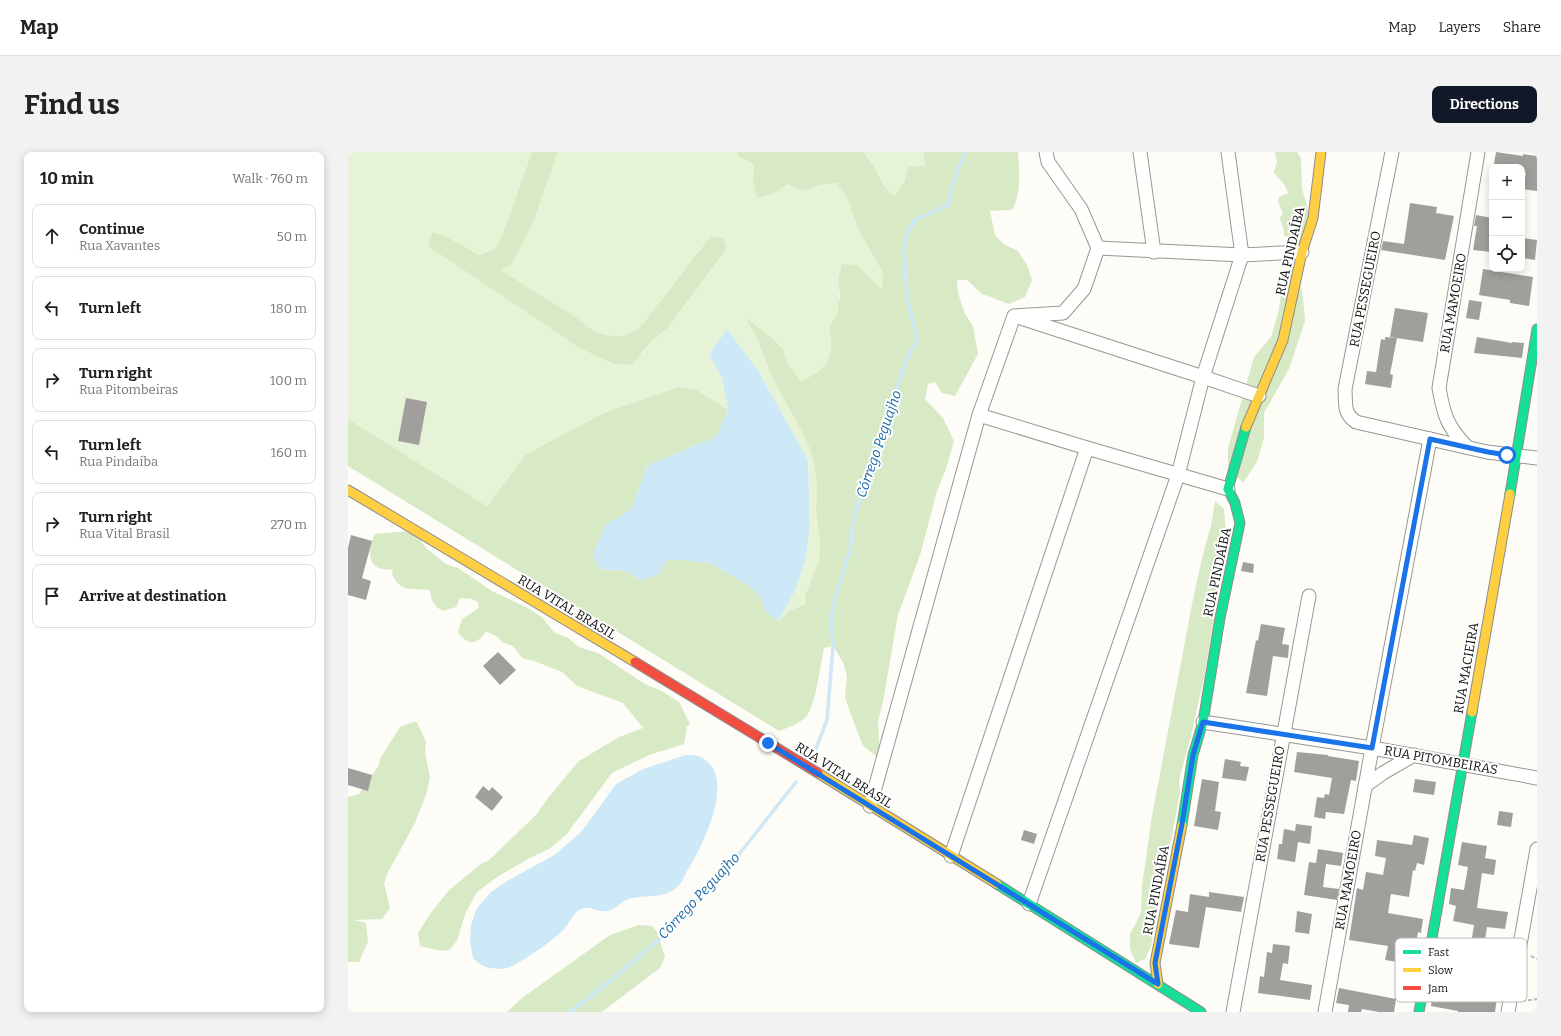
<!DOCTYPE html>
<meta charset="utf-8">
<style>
body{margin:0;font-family:Bitter,serif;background:#f2f2f2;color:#222}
.controls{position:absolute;right:12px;top:12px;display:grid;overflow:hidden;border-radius:8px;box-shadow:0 2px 10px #0003}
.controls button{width:36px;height:36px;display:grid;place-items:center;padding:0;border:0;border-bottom:1px solid #e0e0e0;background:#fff;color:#222;font:20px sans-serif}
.stop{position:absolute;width:12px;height:12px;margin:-9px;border:3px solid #1a73e8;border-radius:50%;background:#fff}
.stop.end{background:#1a73e8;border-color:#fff;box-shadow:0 1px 4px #0008}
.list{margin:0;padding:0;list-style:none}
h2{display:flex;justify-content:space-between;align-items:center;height:52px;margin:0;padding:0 16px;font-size:17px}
h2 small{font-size:13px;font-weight:400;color:#767676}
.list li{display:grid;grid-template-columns:26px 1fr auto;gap:12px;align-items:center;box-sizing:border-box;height:64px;margin:0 8px 8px;padding:0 8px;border:1px solid #e0e0e0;border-radius:8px}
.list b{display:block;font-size:15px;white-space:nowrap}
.list p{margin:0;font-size:13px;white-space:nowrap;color:#767676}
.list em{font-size:13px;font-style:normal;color:#767676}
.icon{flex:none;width:22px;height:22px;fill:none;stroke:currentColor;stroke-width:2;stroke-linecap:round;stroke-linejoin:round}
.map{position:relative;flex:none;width:1189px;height:860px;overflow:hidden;border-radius:8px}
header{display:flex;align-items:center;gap:24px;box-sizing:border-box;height:56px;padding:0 20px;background:#fff;border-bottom:1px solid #e0e0e0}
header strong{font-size:19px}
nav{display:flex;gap:22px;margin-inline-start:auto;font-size:14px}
.intro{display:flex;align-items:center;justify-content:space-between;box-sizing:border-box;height:96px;padding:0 24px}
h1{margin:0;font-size:28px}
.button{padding:10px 18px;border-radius:8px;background:#111827;color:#fff;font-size:14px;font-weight:700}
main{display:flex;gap:24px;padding:0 24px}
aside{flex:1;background:#fff;border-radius:8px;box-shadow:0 2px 10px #0003}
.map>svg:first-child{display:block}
</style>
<header>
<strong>Map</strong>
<nav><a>Map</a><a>Layers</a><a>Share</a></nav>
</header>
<div class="intro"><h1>Find us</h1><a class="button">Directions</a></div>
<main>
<aside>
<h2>10 min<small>Walk · 760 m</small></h2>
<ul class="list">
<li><svg class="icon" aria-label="ahead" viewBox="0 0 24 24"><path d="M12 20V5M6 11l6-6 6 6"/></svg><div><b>Continue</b><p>Rua Xavantes</p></div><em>50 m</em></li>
<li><svg class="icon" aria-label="left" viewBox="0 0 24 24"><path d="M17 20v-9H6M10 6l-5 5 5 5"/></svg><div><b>Turn left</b></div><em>180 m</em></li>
<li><svg class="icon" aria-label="right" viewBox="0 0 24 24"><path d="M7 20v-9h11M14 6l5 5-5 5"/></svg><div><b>Turn right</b><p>Rua Pitombeiras</p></div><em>100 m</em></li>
<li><svg class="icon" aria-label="left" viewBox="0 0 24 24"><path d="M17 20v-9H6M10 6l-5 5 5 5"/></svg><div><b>Turn left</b><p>Rua Pindaíba</p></div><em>160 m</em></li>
<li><svg class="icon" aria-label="right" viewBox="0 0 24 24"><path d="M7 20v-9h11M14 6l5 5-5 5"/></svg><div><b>Turn right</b><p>Rua Vital Brasil</p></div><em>270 m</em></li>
<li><svg class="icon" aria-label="arrive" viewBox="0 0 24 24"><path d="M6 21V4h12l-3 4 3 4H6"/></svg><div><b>Arrive at destination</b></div></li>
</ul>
</aside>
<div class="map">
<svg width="1189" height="860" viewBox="0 0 1189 860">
<rect width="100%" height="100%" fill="#fdfcf7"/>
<g fill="#e7f3d7">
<path d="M0,0H184L155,81L147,97L131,103L101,86L234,198L266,212L295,201L306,187L319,177L379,96L376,86L363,84L290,178L274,184L257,183L241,176L229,166L153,118L163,113L185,71L210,0H389L392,5L406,12L405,29L426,41L440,31L455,39L471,33L488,31L499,45L510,77L535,121L534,139L522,126L490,128C493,150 492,156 481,175C486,207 482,217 453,229L441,214L435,197L423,185L399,167L409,186L424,225L455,282L462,297L466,313L469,329L468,359L472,391L471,408L457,444L458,452L443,458L430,469L447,439L457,409L462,375L460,308L411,220L379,178L361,203L374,225L380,258L349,238L177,303L139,354L0,267Z"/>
<path d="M516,0H575L577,15H560L556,31L546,44L535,32L527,16Z"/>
</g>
<g fill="#d8eac5">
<path d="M184,0H210L185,71L163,113L153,118L229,166L241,176L257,183L274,184L290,178L363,84L376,86L379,96L319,177L306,187L283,213L266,212L235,198L80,94L85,80L101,86L131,103L147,97L155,81Z"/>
<path d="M389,0H516L527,16L535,32L546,44L556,31L560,15L577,14L575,0H670C671,20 674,40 664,58L642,59L647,83L656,92L670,99L679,113L684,128L677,145L661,152L634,142L619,128H609L610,141L617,162L625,174L630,202L607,244L594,241L587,230L580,232L577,247L595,266L606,289L598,317L589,339L573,400L550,463L535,550L530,569L532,607L515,594L503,563L497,545L499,524L495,510L485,494L476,496C472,514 469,546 460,562C454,571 441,575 431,579L0,314V267L139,354L177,303L256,261L331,235L349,238L380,258L368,285L300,313L283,357L258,374L251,417L278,419L293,429L319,406L362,411L401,434L412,444L417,459L430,469L443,458L458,452L457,444L471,408L472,391L468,359L469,329L466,313L462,297L455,282L424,225L409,186L398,166L423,185L435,197L441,214L453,229C482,216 486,206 481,175L489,161L492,144L490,128L494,112L510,114L534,138L535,121L510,77L499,45L488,31L471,33L455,39L440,32L426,41L409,46L405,29L406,12L391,5Z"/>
<path d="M927,0H949L953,6L954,37L961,61L954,94L946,93L936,83C936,75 933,72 932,65L935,62L930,49L931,45L940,41C938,33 932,27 926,21C926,16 929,14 929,9C928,6 927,4 927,0Z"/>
<path d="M944,113L950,121L955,145L957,169L941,217L916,261V286L909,310L895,331L880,314V296L906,205L923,185L930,161L934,136Z"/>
<path d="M867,349L876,357L877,371L879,383L870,408L868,420L869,447L856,526L842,588L831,628L832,641L803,795L797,807L788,811L782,797V782L788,771L793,760L794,734L804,664L845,447L856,398L863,374Z"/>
<path d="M61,379L69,383L78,396L98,412L110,416L144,439L180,456L194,465L206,480L220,486L231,495L250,501L297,532L314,539L331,550L342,572L338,575L339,576L336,592L301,603L264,621L218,683L201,697L180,707L149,725L129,740L117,762L109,789L101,798L94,799L72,794L70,781L82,762L101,738L134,711L140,709L188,663L200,646L231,609L271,585L295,576L275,551L229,534L214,520L186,509L174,506L165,494L156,491L148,484L138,479C130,493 119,494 110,480L114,467L131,456L130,450L124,447L112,446L108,455L95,459C85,454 83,449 82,438C64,436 52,441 44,422L45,418C40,417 33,418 29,415C18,409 22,390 27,382Z"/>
<path d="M65,570H69L78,590L77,601L82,625L79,640L67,671L39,722L36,731L42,756L34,767L6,768L18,771L20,790L11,810H0V645L11,642L31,613L32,607L52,575Z"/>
<path d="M291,773L304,774L309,780L317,805L312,816L254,860H159L174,846L262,783Z"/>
</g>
<g fill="#cde8f7">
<path d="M379,177L411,220L460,308L462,375L457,409L447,439L430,469L417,459L412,444L401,434L362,411L319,407L313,421L293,429L278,419L251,417L245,402L257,374L283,357L300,313L368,285L380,258L374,225L361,203Z"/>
<path d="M338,603C342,603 349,603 353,605C390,624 355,694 339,719C336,724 334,731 330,734C316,749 295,741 278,748C272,751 267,757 260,759C250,761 241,752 231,758C223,763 222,771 216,777C208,787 171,812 159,816C153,818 140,816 135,814C132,812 128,809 125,806L122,790L123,773L129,756L143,740L159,729L208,702L234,679L268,632L295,617Z"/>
</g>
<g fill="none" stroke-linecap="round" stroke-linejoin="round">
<g stroke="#cde8f7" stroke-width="3.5">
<path d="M464,607L479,568L485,494L483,467L487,447L503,396L504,376L508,357L529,308L537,272L558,209L569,187L559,145L556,96L559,80L568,67L599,54L607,26L617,0"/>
<path d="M222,860L265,827L329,772L392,701L448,630"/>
</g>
</g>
<g fill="#a19f9c">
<path d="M1148,0L1175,4V2L1189,4V39L1175,37L1178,21L1174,20V15L1146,12Z"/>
<path d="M1062,51L1089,55L1088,61L1106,64L1097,108L1033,98L1035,89L1056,92Z"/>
<path d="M1128,63L1144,66V100L1125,98L1129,74H1126Z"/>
<path d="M1174,86L1189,88L1187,108L1174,106Z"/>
<path d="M1135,117L1185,125L1181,154L1162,151V148L1131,143Z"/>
<path d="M1121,148L1134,150L1131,168L1118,166Z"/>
<path d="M1047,156L1080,161L1075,190L1042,185Z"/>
<path d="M1037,185L1049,186L1042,222L1045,223L1043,236L1017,232L1019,219L1028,220L1033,187L1037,188Z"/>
<path d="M1129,185L1164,191V190L1176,191L1174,206L1126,201Z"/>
<path d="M58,246L79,250L71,293L50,289Z"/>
<path d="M3,383L24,389L14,426L23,429L18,448L0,443V396Z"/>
<path d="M895,410L906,412L905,421L893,419Z"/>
<path d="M913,472L937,476L934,492L941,493L940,506L925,504L919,544L898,541L908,488L910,489Z"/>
<path d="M150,500L168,518L152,533L135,514Z"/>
<path d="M949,600L980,603V604L1011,609L1008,629L1003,628L996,662L978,660L977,667L966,665L969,645L976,646L977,642L981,643L984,626L946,620Z"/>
<path d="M877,607L893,610L892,614L901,615L898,629L874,626Z"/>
<path d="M0,616L24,623L20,639L0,633Z"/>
<path d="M854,627L871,630L867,659L873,660L870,678L846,674Z"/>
<path d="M1067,627L1088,630L1086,643L1065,640Z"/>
<path d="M135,634L141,639L144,635L155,645L144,659L127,645Z"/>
<path d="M1151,659L1165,661L1163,675L1149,673Z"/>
<path d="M948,672L964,674L962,692L950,690L947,710L929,707L931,692H934L936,677L947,679Z"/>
<path d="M676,678L689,682L686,692L673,688Z"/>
<path d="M1066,683L1081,686L1076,713L1069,711L1067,719L1065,718L1061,745L1043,742L1040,761L1075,767L1073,781L1070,780L1067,798L1063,797L1060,817L1049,816L1050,810L1037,808L1040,794L1001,788L1009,736L1015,738L1018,720L1035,723L1038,706L1027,704L1029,688L1064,693Z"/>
<path d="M1114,690L1139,694L1137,706L1148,708L1146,723L1134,721L1129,756L1160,760L1157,777L1139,775L1136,794L1123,792L1120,810L1153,815L1147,860H1110V859L1083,854L1085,838L1113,842L1116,824L1104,823L1107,803L1096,801L1098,788L1123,792L1126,773L1105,769L1108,754L1101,752L1103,736L1116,738L1120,715L1110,713Z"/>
<path d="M970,697L995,701L993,714L978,712L975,735L991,737L989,748L956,743L961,710L968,711Z"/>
<path d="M861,740L896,745L893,760L858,755L851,796L821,792L828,758L840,760L842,742L861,745Z"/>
<path d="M949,759L964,762L961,782L947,780Z"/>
<path d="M925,792L942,794L940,812L935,811L932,828L964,833L962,848L910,841L912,824L916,825L919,800L924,801Z"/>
<path d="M991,836L1048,847L1046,860H1031L1014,857L1013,860H1000L1001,853L988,851Z"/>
</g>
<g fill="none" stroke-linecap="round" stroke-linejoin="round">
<defs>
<g id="street">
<path d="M698,0L700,10L733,57L750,96L894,103L954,100"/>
<path d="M792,0L806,100"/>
<path d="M1044,0L997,237C998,252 995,261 1008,270L1139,300L1189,306"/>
<path d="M673,166L855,225L911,244"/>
<path d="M631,263L739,296L880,337"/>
<path d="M1119,295C1099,274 1096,264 1091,236L1130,0"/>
<path d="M855,570L1024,596L1189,626"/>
<path d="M1017,634L1035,621L1066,603"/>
<path d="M522,654L631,263L666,164L715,161L736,137L750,96"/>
<path d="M603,704L739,296"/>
<path d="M681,752L830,323L855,225L894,103L880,0"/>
<path d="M885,860L961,444"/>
<path d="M977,860L1024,596L1082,287"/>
<path d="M1160,860L1189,697"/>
</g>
<g id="fast">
<path d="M1162,342L1189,177"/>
<path d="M834,673L845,603L855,570L872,466L892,371L887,351L880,337L898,275"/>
<path d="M649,732L853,860"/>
<path d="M1071,860L1124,560"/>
</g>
<g id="slow">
<path d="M898,275L935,188L954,100L965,66L973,0"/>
<path d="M0,338L287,510"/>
<path d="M1124,560L1162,342"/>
<path d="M470,621L649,732"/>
<path d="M810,832L807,811L834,673"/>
</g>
<path id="jam" d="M287,510L470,621"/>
</defs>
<use href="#street" stroke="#979795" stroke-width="15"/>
<use href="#fast" stroke="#8e8d8b" stroke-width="11"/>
<use href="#slow" stroke="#8e8d8b" stroke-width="11"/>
<use href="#jam" stroke="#8e8d8b" stroke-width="11"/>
<g stroke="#b9b9b8" stroke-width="2" stroke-dasharray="4 2" stroke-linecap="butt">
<path d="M1183,804L1189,807"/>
<path d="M1174,849L1189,847"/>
</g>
<use href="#street" stroke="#fffffe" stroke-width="13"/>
<use href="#fast" stroke="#16e098" stroke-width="9"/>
<use href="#slow" stroke="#ffcf43" stroke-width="9"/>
<use href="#jam" stroke="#f24e42" stroke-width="9"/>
</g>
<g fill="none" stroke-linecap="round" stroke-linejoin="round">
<path stroke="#1a73e8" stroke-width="5" d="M420,591L810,832L807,811L834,672L845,603L855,570L1024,596L1082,287L1140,300L1159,303"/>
</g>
<g text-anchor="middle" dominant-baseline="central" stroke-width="4" stroke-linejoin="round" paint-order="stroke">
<g font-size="13" fill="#111" stroke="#fff">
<text transform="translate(942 99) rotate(-77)">RUA PINDAÍBA</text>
<text transform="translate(1017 137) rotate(-79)">RUA PESSEGUEIRO</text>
<text transform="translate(1105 151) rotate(-80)">RUA MAMOEIRO</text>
<text transform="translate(869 420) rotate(-78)">RUA PINDAÍBA</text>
<text transform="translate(219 455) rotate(31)">RUA VITAL BRASIL</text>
<text transform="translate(1118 516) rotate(-80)">RUA MACIEIRA</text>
<text transform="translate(1093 608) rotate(10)">RUA PITOMBEIRAS</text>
<text transform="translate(496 623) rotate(32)">RUA VITAL BRASIL</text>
<text transform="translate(922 652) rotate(-80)">RUA PESSEGUEIRO</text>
<text transform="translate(1000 728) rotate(-80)">RUA MAMOEIRO</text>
<text transform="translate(808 738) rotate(-79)">RUA PINDAÍBA</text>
</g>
<g font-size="14" font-style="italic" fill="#1768a6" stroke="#fff">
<text transform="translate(531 292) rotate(-71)">Córrego Peguajho</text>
<text transform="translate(351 744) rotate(-47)">Córrego Peguajho</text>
</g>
</g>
<rect x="1047" y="786" width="132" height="64" rx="6" fill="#fff" stroke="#b8b8b8" stroke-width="1"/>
<rect x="1055" y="798" width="18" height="4" fill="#16e098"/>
<rect x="1055" y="816" width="18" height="4" fill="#ffcf43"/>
<rect x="1055" y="834" width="18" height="4" fill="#f24e42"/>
<g font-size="11" fill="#111">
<text x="1080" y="804">Fast</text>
<text x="1080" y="822">Slow</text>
<text x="1080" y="840">Jam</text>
</g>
</svg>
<div class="controls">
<button>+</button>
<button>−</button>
<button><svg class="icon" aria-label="locate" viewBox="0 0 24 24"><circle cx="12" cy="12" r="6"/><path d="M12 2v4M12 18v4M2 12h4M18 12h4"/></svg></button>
</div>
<div class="stop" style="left:1159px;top:303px"></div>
<div class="stop end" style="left:420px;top:591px"></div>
</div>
</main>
